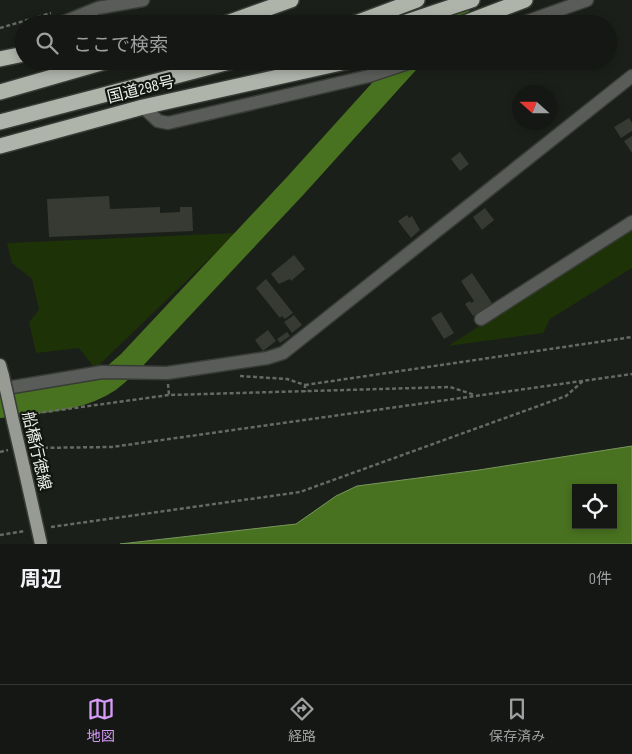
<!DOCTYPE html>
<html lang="ja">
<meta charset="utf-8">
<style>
body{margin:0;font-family:"Sofia Sans Condensed","Noto Sans JP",sans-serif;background:#212421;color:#f1f3f6}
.controls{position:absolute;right:15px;bottom:15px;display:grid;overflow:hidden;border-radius:0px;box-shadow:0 2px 8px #0003}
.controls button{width:45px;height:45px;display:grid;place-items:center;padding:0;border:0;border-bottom:1px solid #333633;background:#141713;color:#f1f3f6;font:25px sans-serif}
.compass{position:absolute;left:512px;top:85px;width:45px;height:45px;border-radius:50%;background:#141713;box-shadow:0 2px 8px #0003;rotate:291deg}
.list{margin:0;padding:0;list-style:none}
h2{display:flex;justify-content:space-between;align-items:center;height:65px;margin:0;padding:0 20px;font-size:21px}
h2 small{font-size:16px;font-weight:400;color:#9d9fa0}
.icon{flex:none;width:28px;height:28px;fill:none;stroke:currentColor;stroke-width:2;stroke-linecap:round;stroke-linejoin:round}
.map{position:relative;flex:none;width:632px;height:544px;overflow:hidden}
.search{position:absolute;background:#141713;box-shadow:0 2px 8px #0003;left:15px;right:15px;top:15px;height:55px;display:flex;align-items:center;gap:12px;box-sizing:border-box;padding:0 18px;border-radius:28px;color:#9d9fa0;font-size:19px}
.sheet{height:140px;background:#141713}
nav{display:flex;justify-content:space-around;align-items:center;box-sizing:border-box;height:70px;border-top:1px solid #333633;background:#141713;font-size:14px;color:#9d9fa0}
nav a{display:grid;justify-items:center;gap:2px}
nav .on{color:#d79bf9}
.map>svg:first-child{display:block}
</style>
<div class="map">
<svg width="632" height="544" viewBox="0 0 632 544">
<rect width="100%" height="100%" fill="#1b1f19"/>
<g fill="#1d3207">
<path d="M632,228V268L550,319L543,333L448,346Z"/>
<path d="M236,233L98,366H93L79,348L36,353L29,322L39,310L32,279L12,263L7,243Z"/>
</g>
<path fill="#48721f" stroke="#79975c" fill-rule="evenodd" d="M632,446V544H120L296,524L336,496L357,486L479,470ZM576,488H613V525H576Z"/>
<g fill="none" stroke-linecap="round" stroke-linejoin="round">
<g stroke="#48721f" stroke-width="24">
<path d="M441,24L463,0"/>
<path d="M0,406C36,401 78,401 109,380C116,375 123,368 130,362L296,185L408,61"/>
</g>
</g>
<g fill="#363a33">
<path d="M629,118L632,123V131L621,138L614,127Z"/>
<path d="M632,136V153L624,141Z"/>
<path d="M460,152L469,164L460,171L451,159Z"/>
<path d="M109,196L110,209L160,207V213L180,212V207H192L193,231L49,237L47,199Z"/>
<path d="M485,208L494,220L482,230L473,217Z"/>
<path d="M407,215L409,218L412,216L420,230L411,238L398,221Z"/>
<path d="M294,255L305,269L291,281L290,279L279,284L271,274Z"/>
<path d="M472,273L492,303L473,316L465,304L470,301L471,303L474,301L461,281Z"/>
<path d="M266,279L293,313L285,319L282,316L280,318L256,288Z"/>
<path d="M441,312L454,333L444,339L431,318Z"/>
<path d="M294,315L302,325L292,333L284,322Z"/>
<path d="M268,330L276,341L263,351L255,340Z"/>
<path d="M287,332L290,336L280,343L277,339Z"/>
</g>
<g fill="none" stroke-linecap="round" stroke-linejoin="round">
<defs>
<g id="minor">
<path d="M59,24L98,8L143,0"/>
<path d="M520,24L587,0"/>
<path d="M143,107L158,121L168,123L369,76L414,61"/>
<path d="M481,319L632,222"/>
<path d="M0,389L102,372L167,373L267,358L283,353L632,76"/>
</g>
<g id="major">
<path d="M0,365L3,376"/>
<path d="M13,421L24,468"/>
</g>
<g id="highway">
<path d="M224,24L291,0"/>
<path d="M353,24L417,0"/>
<path d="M400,24L472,0"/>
<path d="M462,24L525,0"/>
<path d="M0,59L24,54"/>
<path d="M0,92L108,61"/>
<path d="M0,122L233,61"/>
<path d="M0,146L143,107L350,61"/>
</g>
</defs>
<use href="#minor" stroke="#383c36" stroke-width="15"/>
<use href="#major" stroke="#383c36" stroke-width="15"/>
<use href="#highway" stroke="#383c36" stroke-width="18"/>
<g stroke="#666964" stroke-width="2.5" stroke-dasharray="4 2.5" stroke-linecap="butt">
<path d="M0,28L51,13"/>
<path d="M240,376L287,379L305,385V392"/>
<path d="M168,384L169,395"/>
<path d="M305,385L632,337"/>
<path d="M23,415L169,395L450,387L475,395"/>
<path d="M31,448L112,447L632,374"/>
<path d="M0,452L8,450"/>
<path d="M51,527L300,492L566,396L583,381"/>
<path d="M0,535L25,531"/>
</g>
<use href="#minor" stroke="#5a5c59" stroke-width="12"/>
<use href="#major" stroke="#979b94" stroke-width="12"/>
<use href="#highway" stroke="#afb4ab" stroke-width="15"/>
<defs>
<g id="major-bridge">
<path d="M3,376L13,421"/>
<path d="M24,468L41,544"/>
</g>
</defs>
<use href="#major-bridge" stroke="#383c36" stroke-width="15" stroke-linecap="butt"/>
<use href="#major-bridge" stroke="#979b94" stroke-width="12"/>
</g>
<g text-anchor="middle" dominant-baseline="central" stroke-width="4.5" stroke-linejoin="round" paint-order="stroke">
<g font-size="16" fill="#ebeee9" stroke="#121610">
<text transform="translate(141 90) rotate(-14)">国道298号</text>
<text transform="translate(36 451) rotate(77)">船橋行徳線</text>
</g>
</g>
</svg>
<div class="controls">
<button><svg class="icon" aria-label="locate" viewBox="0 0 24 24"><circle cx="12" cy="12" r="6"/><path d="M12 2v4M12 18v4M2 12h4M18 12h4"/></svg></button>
</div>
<svg class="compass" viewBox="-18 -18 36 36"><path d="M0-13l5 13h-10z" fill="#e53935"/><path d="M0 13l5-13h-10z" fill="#9d9fa0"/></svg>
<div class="search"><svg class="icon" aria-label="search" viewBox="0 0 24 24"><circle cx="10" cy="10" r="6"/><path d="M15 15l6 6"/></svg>ここで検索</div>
</div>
<section class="sheet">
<h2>周辺<small>0件</small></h2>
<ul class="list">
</ul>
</section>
<nav>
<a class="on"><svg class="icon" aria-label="map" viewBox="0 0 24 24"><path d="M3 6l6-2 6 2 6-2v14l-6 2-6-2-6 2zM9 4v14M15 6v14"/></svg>地図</a>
<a><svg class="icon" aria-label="directions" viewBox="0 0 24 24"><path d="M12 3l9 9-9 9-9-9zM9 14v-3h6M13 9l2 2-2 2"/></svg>経路</a>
<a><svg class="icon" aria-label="saved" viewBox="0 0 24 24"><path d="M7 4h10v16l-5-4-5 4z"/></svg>保存済み</a>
</nav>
